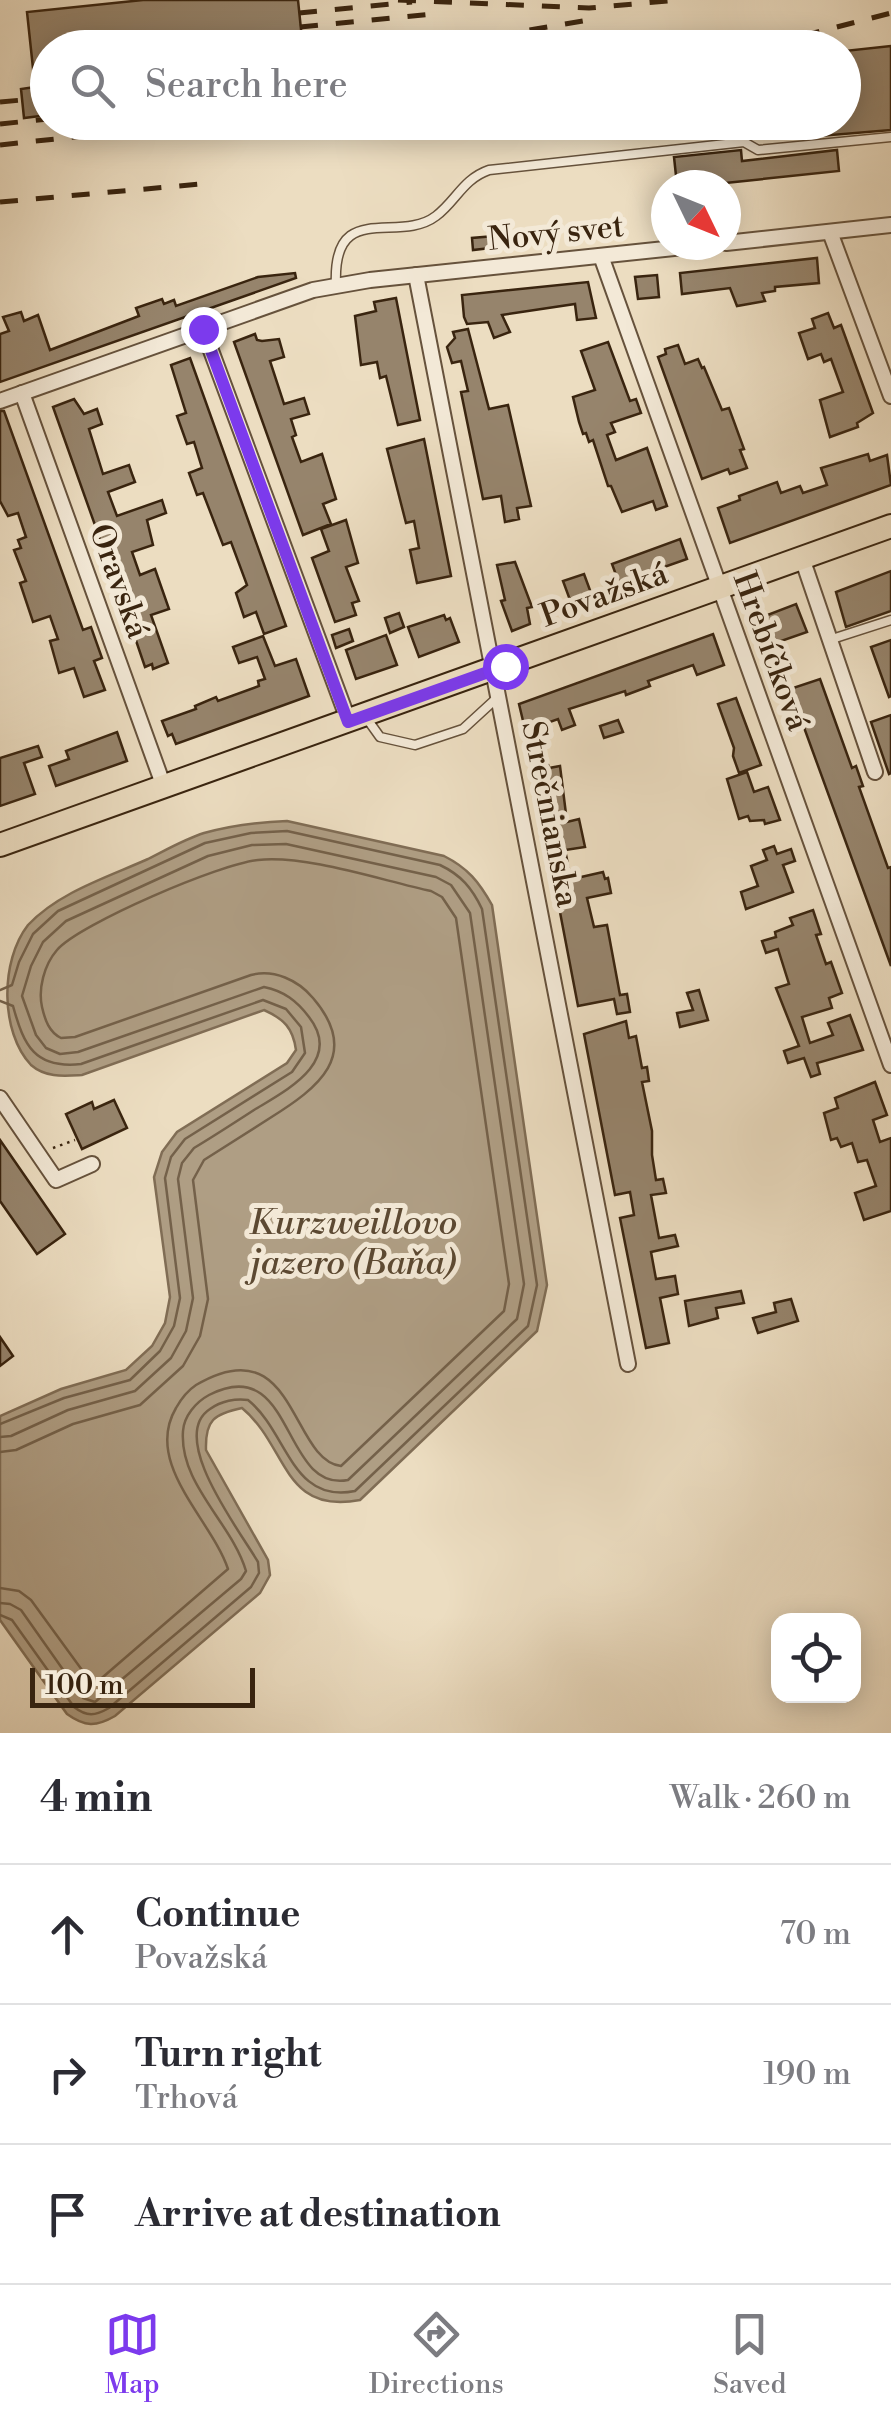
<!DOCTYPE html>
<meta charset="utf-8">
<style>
body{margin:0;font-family:"Libre Bodoni",serif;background:#f2f2f3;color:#2b2b33}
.controls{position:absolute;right:30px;bottom:30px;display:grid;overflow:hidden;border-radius:20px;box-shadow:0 5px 25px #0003}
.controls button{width:90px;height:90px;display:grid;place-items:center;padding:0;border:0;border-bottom:2px solid #e1e1e2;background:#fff;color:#2b2b33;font:50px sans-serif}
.compass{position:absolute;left:651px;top:170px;width:90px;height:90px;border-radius:50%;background:#fff;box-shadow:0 5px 25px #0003;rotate:133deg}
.scale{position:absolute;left:30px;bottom:25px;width:225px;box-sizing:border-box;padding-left:10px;border:5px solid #39240f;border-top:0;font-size:28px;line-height:35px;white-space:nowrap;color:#39240f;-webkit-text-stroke:8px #f3e9d7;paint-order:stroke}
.stop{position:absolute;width:30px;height:30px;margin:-22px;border:8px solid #7c3aed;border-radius:50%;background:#fff}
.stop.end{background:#7c3aed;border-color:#fff;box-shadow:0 2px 10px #0008}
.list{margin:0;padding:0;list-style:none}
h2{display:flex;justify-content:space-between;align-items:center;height:130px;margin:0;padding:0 40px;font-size:42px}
h2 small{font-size:32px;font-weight:400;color:#7c7c81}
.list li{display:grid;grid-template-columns:65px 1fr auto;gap:30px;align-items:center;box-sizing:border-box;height:140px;padding:0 40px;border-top:2px solid #e1e1e2}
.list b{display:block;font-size:38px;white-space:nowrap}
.list p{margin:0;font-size:32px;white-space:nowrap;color:#7c7c81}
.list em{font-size:32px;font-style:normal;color:#7c7c81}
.icon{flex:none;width:55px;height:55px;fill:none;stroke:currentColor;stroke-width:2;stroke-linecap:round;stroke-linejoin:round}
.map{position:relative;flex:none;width:891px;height:1733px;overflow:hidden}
.search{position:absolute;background:#fff;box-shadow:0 5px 25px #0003;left:30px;right:30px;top:30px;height:110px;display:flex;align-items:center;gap:25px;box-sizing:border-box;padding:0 35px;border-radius:55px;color:#7c7c81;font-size:38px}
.sheet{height:550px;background:#fff}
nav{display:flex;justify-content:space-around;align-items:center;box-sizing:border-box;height:140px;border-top:2px solid #e1e1e2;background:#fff;font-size:28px;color:#7c7c81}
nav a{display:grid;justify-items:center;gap:5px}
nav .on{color:#7c3aed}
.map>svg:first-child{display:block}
</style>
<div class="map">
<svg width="891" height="1733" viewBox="0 0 891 1733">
<rect width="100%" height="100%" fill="#ecddc1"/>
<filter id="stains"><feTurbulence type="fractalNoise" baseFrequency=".002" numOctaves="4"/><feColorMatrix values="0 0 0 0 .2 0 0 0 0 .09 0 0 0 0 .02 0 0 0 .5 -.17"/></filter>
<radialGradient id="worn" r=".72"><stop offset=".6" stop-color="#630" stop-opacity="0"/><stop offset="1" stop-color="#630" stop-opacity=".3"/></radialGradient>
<path fill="#af9e84" stroke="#806d55" stroke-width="2.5" d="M287,821L444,856C468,868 479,882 492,905L547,1285L537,1331L360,1500C282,1515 288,1446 242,1408C214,1414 205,1420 206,1450L268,1560L270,1575L260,1593L115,1716C96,1727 85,1727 67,1714L0,1620V1416L61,1389L126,1370L152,1346L165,1323L170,1297L154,1177L162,1152L177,1132L287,1063L296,1050C293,1028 284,1019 264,1010L82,1075C64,1076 46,1078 31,1065C0,1032 0,961 28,925C59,892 108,877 148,859C166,850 185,839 204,833C232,825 259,822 287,821Z"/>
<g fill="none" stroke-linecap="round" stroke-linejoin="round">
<g stroke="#74614a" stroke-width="2.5">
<path d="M0,990L12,985L19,962L33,934L58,911L205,843L251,833L287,831L440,865C461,875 472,888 482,909L537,1285L528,1326L355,1491C291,1504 288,1432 248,1400C236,1398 221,1401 210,1409C167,1437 240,1531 258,1562L259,1573L251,1587L109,1708C95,1716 87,1717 74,1707L12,1620L0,1615"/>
<path d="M0,1001L13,1006C24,1046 35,1069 81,1064L263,1000L286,1009L301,1027L305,1053L292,1072L185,1139L171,1157L165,1178L180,1298L174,1326L160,1351L130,1380L64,1398L0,1424"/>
<path d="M0,1437L11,1436L68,1410L135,1391L171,1358L186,1331L193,1298L178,1179L182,1163L194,1148C214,1136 234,1123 254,1110C285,1091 344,1062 309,1017C297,1001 284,991 264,987L78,1052L60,1054L46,1048L36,1035L22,996L31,966L43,942L66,921L208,856L252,845L286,844L436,877L451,885L470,913L524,1284L517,1319L348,1480C281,1493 295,1351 209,1395C196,1402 184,1416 183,1431C179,1484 232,1523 246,1571L241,1579L95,1702L83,1698L21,1610L10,1604L0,1603"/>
<path d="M0,1452L16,1450L73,1424L140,1405L183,1366L200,1336L208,1299L193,1180L204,1160C226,1146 248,1132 270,1118C318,1088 362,1055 313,998C298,980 274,969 251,975L75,1037L61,1038C49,1032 45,1020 42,1007C38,989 44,965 57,950C79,924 222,863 258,860C308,855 380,880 431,891L442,897L456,918L509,1284L504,1311L341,1466C290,1460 296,1326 196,1385C187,1391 181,1399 176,1408C143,1464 212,1520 228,1569L96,1683L90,1681L31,1600L19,1591L0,1588"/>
</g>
</g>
<g fill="#96846c" stroke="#39240f" stroke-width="2.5">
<path d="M143,0H298L302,39L219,48H48V115L24,118L21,89L35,87L27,12Z"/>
<path d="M891,46V130L820,136L819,122H844V51Z"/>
<path d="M741,150L742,161L837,150L839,171L706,185H677L674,157Z"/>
<path d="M506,235L508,246L473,250L472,238Z"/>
<path d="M817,258L819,283L775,287V291L762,293L765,301L737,306L730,288L682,294L680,273Z"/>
<path d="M295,273L296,278L0,382V334L9,331L3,317L21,312L24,321L38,315L50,350L139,316L136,308L162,299L164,304L174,300L176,306L258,277Z"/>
<path d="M657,275L659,297L638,299L635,277Z"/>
<path d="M588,282L596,318L577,320L575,304L502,315L510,332L494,338L488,322L467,324L464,317L462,295Z"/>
<path d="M396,298L420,420L398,425L386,376L380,378L377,362L361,365L355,316L376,311L374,302Z"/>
<path d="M828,313L834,328L841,325L873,413L857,423L858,427L830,437L820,400L843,392L831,359L824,362L821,354L808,359L799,333L815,328L812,319Z"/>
<path d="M468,329L489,409L508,405L531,506L517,508L519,519L505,522L501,496L483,499L461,392L468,391L461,361L452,363L447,347L455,338L453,332Z"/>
<path d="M255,334L257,340L262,341L279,339L284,357L270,361L284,404L304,398L309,414L291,419L296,435L292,437L301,462L322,454L336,499L323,504L331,524L303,535L234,342Z"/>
<path d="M608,342L630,401L636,399L641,413L611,423L615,432L607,435L616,460L647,448L667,506L656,510L653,501L622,512L611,486H608L593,440L589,442L586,433L583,434L579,422L573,397L595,390L581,351Z"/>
<path d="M678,345L685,364L698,359L702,368L704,367L722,410L729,408L744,449L740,450L747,468L730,474L728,469L702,479L658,357L666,354L665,349Z"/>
<path d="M190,358L286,626L264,634L256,612L244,617L236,593L247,585L231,542L223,545L203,493L197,495L189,473L202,468L194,442L187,444L177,416L186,413L171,365Z"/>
<path d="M74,399L84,414L97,409L102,424L89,429L103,474L129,465L132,474L135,482L108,492L117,516L162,500L166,513L147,520L153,545L132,552L140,575L155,569L169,609L151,615L168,663L153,669L152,664L145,667L131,626L136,625L128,601L122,603L109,564L117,561L109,540L101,542L53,407Z"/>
<path d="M0,411H4L83,630L91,627L102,658L94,661L105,690L84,697L74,668L59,673L50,641L58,639L50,616L33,622L20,583L26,581L14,550L21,548L18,540L26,537L18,513L8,516L0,501Z"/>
<path d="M424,439L451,576L417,583L410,550L419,548L414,521L406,523L387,449Z"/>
<path d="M868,454L870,461L887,455L891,485L730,543L718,508L740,500L739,496L777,482L781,493L800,486L803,493L827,485L821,468Z"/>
<path d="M346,520L358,563L346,567L359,601L352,603L356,615L335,622L312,558L329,551L321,529Z"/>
<path d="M680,539L687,559L619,583L612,564Z"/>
<path d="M515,562L532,607L527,608L530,624L512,631L501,601L505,600L497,565Z"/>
<path d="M891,571V611L846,627L836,592Z"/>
<path d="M584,574L591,593L570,600L563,581Z"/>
<path d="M796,604L807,632L767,646L757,619Z"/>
<path d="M399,613L404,627L390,633L385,618Z"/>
<path d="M444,615L446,620L450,618L459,642L419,657L408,627Z"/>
<path d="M349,629L353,641L336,648L332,635Z"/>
<path d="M713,634L724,665L697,675L693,665L648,681L650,686L626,695L625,691L569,709L575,725L562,730L558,719L536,727L534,721L524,725L519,704Z"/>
<path d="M386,635L397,665L356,679L346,650Z"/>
<path d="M263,636L275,666L296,659L309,696L176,744L172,734L168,736L162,721L196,709L195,706L216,697L218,701L259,686L258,681L265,679L257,657L239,663L233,647Z"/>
<path d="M891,640V696L889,697L871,647Z"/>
<path d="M820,679L852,768L856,766L863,786L859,787L888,868L891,867V966L790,689Z"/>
<path d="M736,698L761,765L739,773L733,756L734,748L718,704Z"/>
<path d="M891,715V773L889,774L871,722Z"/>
<path d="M618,720L623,732L604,738L600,726Z"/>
<path d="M117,732L127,761L56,786L49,766L69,759L66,751Z"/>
<path d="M38,746L42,757L24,763L35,794L0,806V758Z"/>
<path d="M547,761L549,768L560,766L567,822L579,819L585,847L565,850L570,874L553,877L531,764Z"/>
<path d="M747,772L754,792L768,787L780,820L765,824L764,820L750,821L748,816L739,819L727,779Z"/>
<path d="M774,846L777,854L791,849L795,861L783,865L793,892L746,909L741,892L758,886L751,866L767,860L763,850Z"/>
<path d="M603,872L605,879L608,878L611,893L587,898L594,927L607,925L620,995L627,994L630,1012L617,1014L614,999L578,1006L559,907L573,904L568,880Z"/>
<path d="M813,910L821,934L816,935L826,964L831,962L842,993L829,998L832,1008L802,1017L810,1043L833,1035L828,1023L850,1015L863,1050L817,1063L820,1074L811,1077L804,1058L788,1063L784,1051L799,1046L776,988L789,984L778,949L766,953L762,941L776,937L775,932L793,925L790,918Z"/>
<path d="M699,990L708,1020L680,1027L677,1013L693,1010L687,993Z"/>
<path d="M626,1021L629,1038L636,1036L642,1068L647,1067L649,1081L642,1082L652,1131V1155L656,1180L663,1179L666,1193L651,1195L659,1238L675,1235L678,1246L651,1252L656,1279L675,1276L678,1294L660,1298L669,1343L646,1348L620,1218L634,1215L630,1192L615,1195L584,1034Z"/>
<path d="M875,1082L887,1115L873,1120L880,1142L891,1138V1211L864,1220L855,1193L876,1186L867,1160L858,1162L852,1143L841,1147L837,1138L831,1140L824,1113L838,1108L835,1098Z"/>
<path d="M114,1100L127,1128L82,1149L66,1114L92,1102L94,1109Z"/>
<path d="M0,1140L65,1234L37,1254L0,1201Z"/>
<path d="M741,1291L744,1303L716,1308L718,1318L689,1326L685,1301Z"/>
<path d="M791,1299L798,1321L758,1333L753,1318L776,1312L774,1303Z"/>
<path d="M0,1337L13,1356L0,1366Z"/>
</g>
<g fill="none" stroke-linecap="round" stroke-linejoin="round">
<defs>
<g id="service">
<path d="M336,285C332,198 398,245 436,216C456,201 463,179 489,170L744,142L758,150L891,137"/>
<path d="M829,640L891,620"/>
<path d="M365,716L380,737L415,745L463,729L499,696"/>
</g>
<g id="minor">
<path d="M830,232L891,396"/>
<path d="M726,243L891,225"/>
<path d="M601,256L891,1065"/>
<path d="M416,275L628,1364"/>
<path d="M203,329L349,722"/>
<path d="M22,393L164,787"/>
<path d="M0,401L313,290L370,280L703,245"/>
<path d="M802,558L875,772"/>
<path d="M0,1098L56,1180L92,1164"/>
</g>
<path id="primary" d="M0,845L891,526"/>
</defs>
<use href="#service" stroke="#66523c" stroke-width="11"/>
<use href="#minor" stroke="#66523c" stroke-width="18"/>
<use href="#primary" stroke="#39240f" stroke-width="26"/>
<path stroke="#39240f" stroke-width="2.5" stroke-dasharray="2.5 5" stroke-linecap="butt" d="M53,1148L75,1140"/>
<use href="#service" stroke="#f3e9d7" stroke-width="8"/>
<use href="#minor" stroke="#f3e9d7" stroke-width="14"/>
<use href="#primary" stroke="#ecddc1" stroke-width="22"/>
<g stroke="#39240f" stroke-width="5" stroke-dasharray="18 18" stroke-linecap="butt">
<path d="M398,0L589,8L678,0"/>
<path d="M299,13L412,2"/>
<path d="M300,27L443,13"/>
<path d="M802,36L891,13"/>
<path d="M423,48L595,19"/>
<path d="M0,102L22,100"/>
<path d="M0,124L48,119"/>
<path d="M0,145L211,122"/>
<path d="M0,202L212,183"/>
</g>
</g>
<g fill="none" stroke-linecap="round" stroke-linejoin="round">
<path stroke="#7c3aed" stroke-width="12" d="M203,329L348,722L505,666"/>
</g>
<g text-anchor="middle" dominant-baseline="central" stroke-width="10" stroke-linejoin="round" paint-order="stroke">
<g font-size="32" fill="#39240f" stroke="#f3e9d7">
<text transform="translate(556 233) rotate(-6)">Nový svet</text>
<text transform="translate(119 581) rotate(70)">Oravská</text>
<text transform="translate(604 595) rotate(-20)">Považská</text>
<text transform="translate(771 651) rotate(70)">Hrebíčková</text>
<text transform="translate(550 814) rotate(79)">Strečnianska</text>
</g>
<g font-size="35" font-style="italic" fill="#5c4932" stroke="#f3e9d7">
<text x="353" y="1223">Kurzweillovo<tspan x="353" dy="40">jazero (Baňa)</tspan></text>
</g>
</g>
<rect width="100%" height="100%" filter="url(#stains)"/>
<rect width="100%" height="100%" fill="url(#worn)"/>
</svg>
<div class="controls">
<button><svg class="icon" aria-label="locate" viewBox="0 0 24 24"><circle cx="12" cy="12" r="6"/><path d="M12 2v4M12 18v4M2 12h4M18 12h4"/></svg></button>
</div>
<svg class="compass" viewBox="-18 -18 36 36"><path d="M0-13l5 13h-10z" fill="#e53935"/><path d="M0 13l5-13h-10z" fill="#7c7c81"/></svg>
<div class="scale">100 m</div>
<div class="stop" style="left:505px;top:666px"></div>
<div class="stop end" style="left:203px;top:329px"></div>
<div class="search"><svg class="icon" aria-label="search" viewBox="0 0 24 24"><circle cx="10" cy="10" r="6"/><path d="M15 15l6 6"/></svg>Search here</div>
</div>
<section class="sheet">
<h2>4 min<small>Walk · 260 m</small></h2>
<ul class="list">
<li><svg class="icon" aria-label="ahead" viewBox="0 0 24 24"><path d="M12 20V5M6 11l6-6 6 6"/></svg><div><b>Continue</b><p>Považská</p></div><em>70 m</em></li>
<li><svg class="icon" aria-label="right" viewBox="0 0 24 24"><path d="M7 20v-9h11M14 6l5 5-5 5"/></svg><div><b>Turn right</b><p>Trhová</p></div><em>190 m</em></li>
<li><svg class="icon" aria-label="arrive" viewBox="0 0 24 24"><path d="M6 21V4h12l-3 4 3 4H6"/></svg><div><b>Arrive at destination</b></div></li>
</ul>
</section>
<nav>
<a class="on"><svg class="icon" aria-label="map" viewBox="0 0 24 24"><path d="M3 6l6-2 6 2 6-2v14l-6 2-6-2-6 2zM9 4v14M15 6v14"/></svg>Map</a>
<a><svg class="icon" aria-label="directions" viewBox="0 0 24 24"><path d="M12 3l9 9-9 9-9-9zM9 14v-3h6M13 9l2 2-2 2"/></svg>Directions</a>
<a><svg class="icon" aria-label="saved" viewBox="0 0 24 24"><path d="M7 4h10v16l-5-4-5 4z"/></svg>Saved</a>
</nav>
